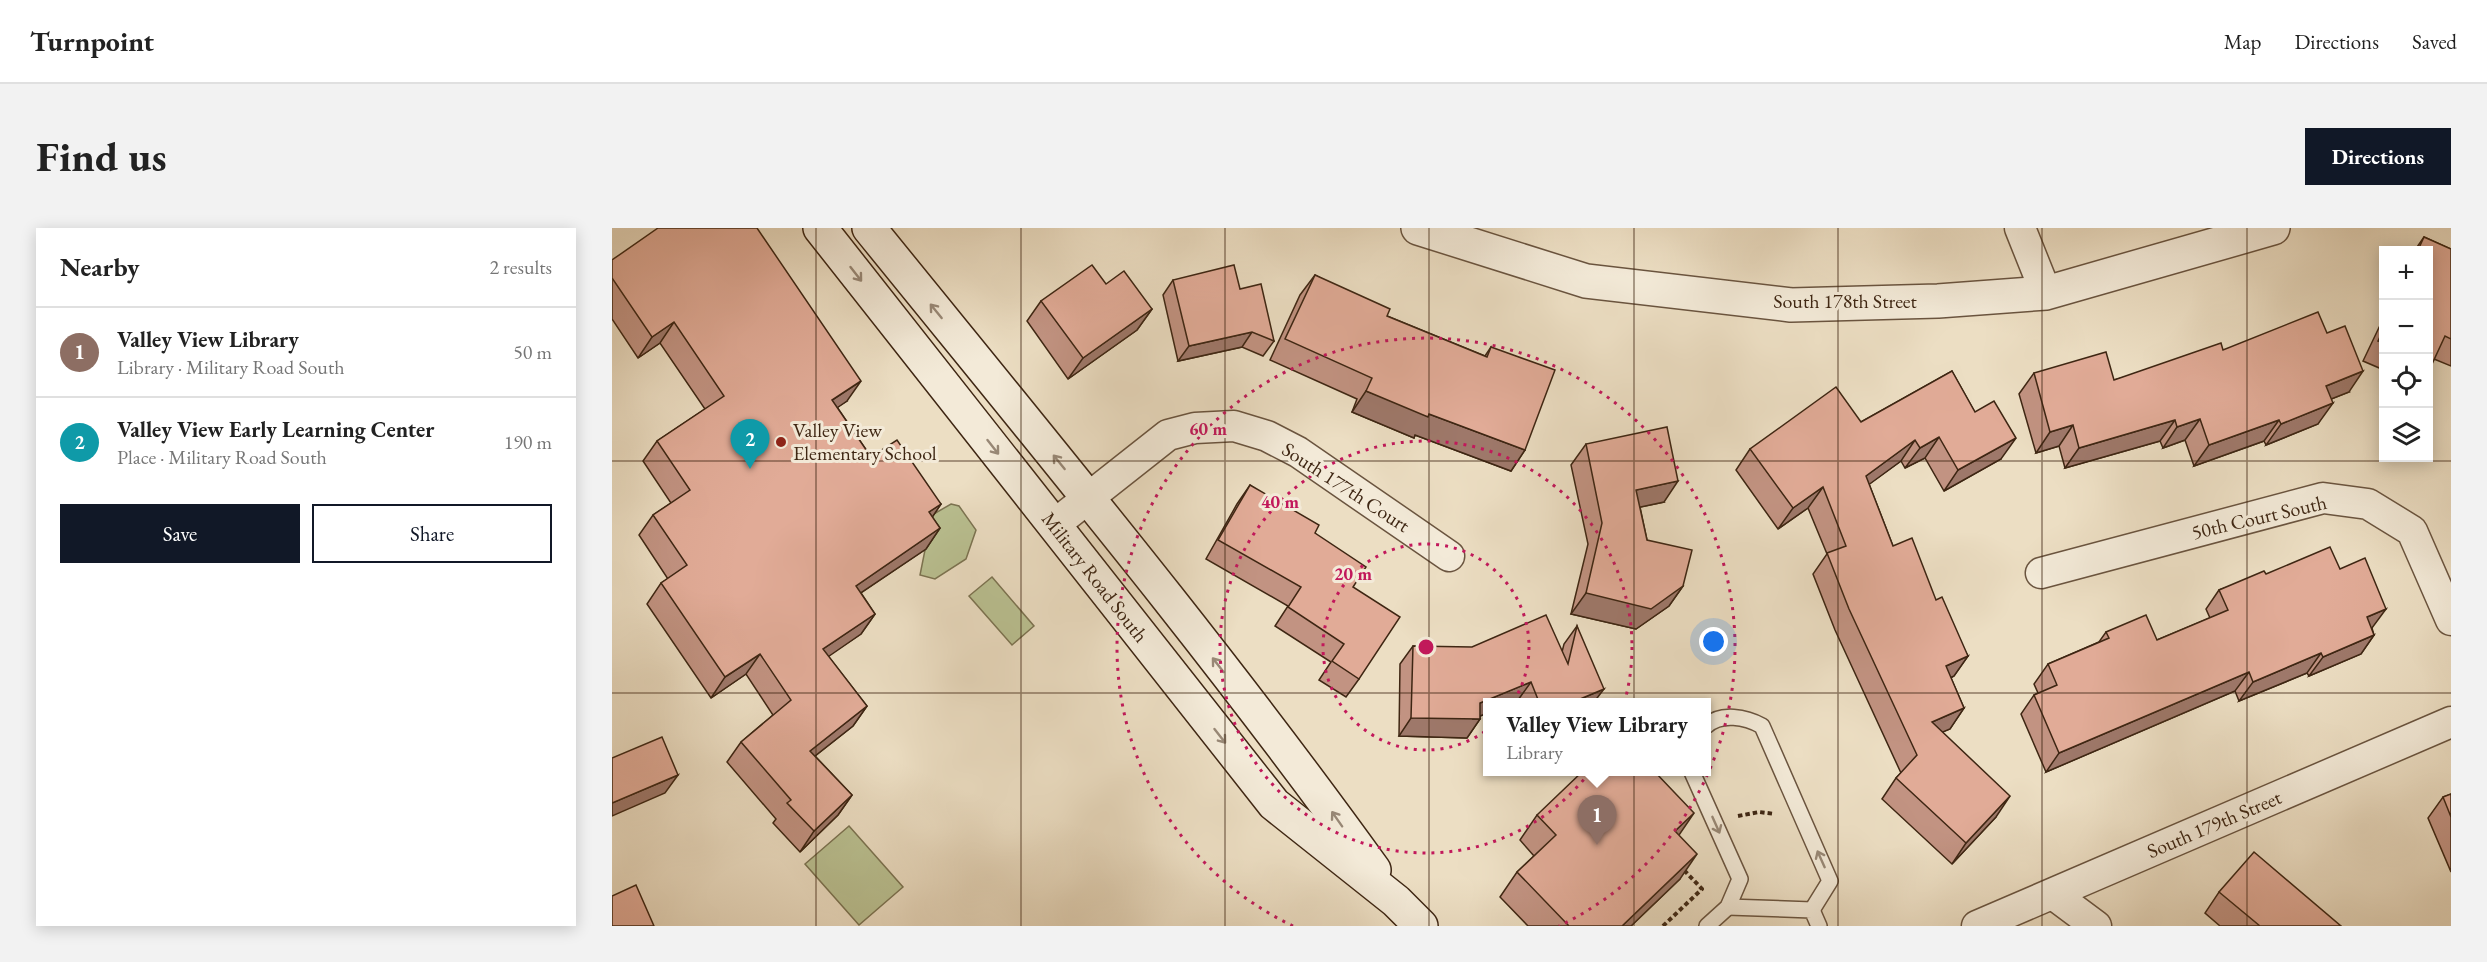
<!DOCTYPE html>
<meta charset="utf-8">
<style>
body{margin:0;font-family:"EB Garamond",serif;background:#f2f2f2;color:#222}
.controls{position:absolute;right:18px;top:18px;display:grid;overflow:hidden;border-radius:0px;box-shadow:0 3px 15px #0003}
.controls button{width:54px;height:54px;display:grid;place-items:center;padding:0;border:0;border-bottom:2px solid #e0e0e0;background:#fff;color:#222;font:30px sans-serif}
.you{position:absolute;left:1102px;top:414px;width:21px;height:21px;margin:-15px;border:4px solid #fff;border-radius:50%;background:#1a73e8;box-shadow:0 0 0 9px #1a73e833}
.badge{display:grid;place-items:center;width:39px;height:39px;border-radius:50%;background:#111827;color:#fff;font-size:20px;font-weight:700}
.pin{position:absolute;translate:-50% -50px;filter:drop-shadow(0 2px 3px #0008)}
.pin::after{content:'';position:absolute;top:32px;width:21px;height:18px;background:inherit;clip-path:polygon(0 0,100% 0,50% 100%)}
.popup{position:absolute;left:871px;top:470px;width:228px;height:78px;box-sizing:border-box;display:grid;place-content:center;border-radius:0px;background:#fff;filter:drop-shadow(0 2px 4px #0005);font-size:20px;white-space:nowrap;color:#767676}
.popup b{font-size:22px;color:#222}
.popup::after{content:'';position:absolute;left:50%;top:100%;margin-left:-12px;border:12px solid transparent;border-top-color:#fff}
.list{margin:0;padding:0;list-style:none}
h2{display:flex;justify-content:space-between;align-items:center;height:78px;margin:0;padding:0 24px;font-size:26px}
h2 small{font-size:20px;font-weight:400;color:#767676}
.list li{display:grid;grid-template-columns:39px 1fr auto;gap:18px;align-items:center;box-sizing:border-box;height:90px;padding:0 24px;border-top:2px solid #e0e0e0}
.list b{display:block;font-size:22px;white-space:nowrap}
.list p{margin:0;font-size:20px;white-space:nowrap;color:#767676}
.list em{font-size:20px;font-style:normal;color:#767676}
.actions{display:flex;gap:12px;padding:18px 24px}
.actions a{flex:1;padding:14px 0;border:2px solid #111827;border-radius:0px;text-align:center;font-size:21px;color:#111827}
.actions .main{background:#111827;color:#fff}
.icon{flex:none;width:33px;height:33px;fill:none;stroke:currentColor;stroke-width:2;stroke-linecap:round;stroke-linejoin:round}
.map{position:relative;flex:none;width:1839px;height:698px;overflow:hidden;border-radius:0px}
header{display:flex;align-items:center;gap:36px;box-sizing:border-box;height:84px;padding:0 30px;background:#fff;border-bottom:2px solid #e0e0e0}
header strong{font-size:28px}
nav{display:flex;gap:33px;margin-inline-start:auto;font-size:21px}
.intro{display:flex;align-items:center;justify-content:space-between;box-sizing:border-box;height:144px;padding:0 36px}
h1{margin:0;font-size:42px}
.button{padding:15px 27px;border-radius:0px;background:#111827;color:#fff;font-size:21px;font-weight:700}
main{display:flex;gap:36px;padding:0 36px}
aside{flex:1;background:#fff;border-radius:0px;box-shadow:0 3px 15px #0003}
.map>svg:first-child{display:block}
</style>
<header>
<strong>Turnpoint</strong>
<nav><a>Map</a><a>Directions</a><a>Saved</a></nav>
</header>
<div class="intro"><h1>Find us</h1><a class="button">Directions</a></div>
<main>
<aside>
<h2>Nearby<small>2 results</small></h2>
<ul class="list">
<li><span class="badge" style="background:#8d6e63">1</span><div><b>Valley View Library</b><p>Library · Military Road South</p></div><em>50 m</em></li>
<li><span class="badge" style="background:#0f9aa8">2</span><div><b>Valley View Early Learning Center</b><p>Place · Military Road South</p></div><em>190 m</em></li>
</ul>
<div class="actions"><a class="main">Save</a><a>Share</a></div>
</aside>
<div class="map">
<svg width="1839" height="698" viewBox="0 0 1839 698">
<rect width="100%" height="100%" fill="#ecdec3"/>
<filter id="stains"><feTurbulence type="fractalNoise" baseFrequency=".00333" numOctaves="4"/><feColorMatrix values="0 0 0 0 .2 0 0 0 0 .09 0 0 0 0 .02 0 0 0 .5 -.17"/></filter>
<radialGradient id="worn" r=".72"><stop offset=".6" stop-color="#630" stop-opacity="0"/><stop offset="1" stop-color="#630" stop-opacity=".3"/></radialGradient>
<g fill="#bac192" stroke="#7c7452" stroke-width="1.5">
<path d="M339,276L347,278L364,302L354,331L323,351L308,347L320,287Z"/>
<path d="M380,349L422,398L400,417L357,368Z"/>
<path d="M237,598L291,659L247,697L193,636Z"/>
</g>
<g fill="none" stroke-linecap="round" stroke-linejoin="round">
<defs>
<g id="service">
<path d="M1094,498C1109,484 1134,489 1150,498L1218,653L1200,682"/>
<path d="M1080,544L1128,651L1116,679L1095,698"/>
<path d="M1116,679L1200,682L1207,698"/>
</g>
<g id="minor">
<path d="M1408,0L1434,65"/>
<path d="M442,297L556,207L583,200L622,198L655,208L686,224L837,328"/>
<path d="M1429,345L1711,270L1756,276L1800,303L1839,392"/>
<path d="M1441,666L1484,698"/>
<path d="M1365,698L1839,494"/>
</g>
<path id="tertiary" d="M806,0L974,53L1179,77L1326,73L1434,65L1661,0"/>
<g id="secondary">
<path d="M208,0L662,576L784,673L809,698"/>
<path d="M257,0C428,211 603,421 762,642"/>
</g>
</defs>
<use href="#service" stroke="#6a543f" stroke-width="18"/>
<use href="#minor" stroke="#6a543f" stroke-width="33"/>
<use href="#tertiary" stroke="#6a543f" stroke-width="36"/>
<use href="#secondary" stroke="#3e2613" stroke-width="36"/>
<g stroke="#3e2613" stroke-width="4" stroke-dasharray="4.5 3" stroke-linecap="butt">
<path d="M1126,588L1147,584L1163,586"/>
<path d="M1051,698L1090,661L1070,640"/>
</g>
<use href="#service" stroke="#f3ead8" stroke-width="15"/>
<use href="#minor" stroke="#f3ead8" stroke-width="30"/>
<use href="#tertiary" stroke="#f3ead8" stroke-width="33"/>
<use href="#secondary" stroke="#f3ead8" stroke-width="33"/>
</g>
<g fill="#c29382" stroke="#3e2613" stroke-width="1.5">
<path d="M1812,9L1839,21V138L1822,131L1816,141V22H1803Z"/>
<path d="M0,32L235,173L225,179L259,229L329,276L320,289L328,300L314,321L249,365L263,386L249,406L216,428L255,478L241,498L203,528L240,567L226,587L188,624L161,595L164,591L115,534L129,514L161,487L134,446L99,470L35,376L49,355L56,351L27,307L41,287L59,275L31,233L45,213L93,181L48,115L26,130L0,91Z"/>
<path d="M703,47L775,88L873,128L879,119L913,222L899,243L803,207L802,210L740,184L745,171L658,132L688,67Z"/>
<path d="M561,52L628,61L662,113L651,128L630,119L566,133L551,67Z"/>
<path d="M494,56L540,81L525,102L456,151L415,93L429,73Z"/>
<path d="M1772,89V142L1751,133Z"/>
<path d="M1611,122L1737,164L1719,171L1706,196L1654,217L1652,213L1582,238L1573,212L1551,220L1548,213L1453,240L1447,218L1424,225L1407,166L1422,145L1502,152Z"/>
<path d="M1340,143L1389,231L1332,263L1313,230L1293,240L1289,233L1257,256L1281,318L1324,372L1356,428L1342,448L1339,450L1352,480L1338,501L1330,504L1384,589L1340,636L1270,571L1284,550L1289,545L1223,402L1201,346L1215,326L1196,280L1166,301L1124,242L1138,221L1249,194Z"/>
<path d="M974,216L1052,274L1028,279L1035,312L1071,358L1057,378L1024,401L959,386L976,316L959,237Z"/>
<path d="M638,257L703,305L741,359L747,451L734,469L707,452L719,434L663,398L676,378L594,331L625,276Z"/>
<path d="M1728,341L1760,400L1762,407L1749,426L1697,448L1695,445L1627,473L1623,463L1434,544L1409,486L1422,467L1426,465L1422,456L1436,436L1487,414L1494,404L1545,412L1598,390L1594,381L1607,362L1654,346Z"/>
<path d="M965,398L982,474H907L906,472L868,488V491L855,510L787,508L788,436L801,418L950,424L952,416Z"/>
<path d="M1839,566V644L1816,590L1831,569Z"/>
<path d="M925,587L1067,607L1068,651L1019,698H916L888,669L905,644L922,628L908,612Z"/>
<path d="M1607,664L1729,698H1608L1593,685Z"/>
</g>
<g fill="#9e786a" stroke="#3e2613" stroke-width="1.5">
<path d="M540,81L525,102L456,151L471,130Z"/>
<path d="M62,94L48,115L26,130L40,109Z"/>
<path d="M640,104L630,119L566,133L577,118Z"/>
<path d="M1751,143L1737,164L1699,179L1714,158Z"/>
<path d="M249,153L235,173L206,193L220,172Z"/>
<path d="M754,163L817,186L913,222L899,243L803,207L802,210L740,184Z"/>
<path d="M1721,175L1706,196L1654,217L1669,196Z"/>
<path d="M1588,191L1573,212L1551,220L1565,199Z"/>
<path d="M1563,192L1548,213L1453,240L1467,220Z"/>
<path d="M1667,192L1652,213L1582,238L1597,217Z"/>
<path d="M1461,197L1447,218L1424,225L1438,204Z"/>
<path d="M1327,209L1313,230L1293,240L1308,220Z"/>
<path d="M1404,210L1389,231L1332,263L1346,242Z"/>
<path d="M1303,212L1289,233L1240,269L1254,248Z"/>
<path d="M1066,253L1052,274L1010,283L1024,262Z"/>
<path d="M1211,259L1196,280L1166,301L1181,280Z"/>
<path d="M329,276L315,297L317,284Z"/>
<path d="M328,300L314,321L229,378L244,358Z"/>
<path d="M1071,358L1057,378L1024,401L959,386L974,365Z"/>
<path d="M1774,381L1760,400L1741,408L1755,389Z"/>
<path d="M263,386L249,406L197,442L211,421Z"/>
<path d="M1762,407L1749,426L1697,448L1711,429Z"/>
<path d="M1709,425L1695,445L1627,473L1641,454Z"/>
<path d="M148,426L134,446L99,470L113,449Z"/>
<path d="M1356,428L1342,448L1319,459L1334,438Z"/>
<path d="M1637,444L1623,463L1434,544L1447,525Z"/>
<path d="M919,454L906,472L900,474H876V485L860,491H868L855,510L787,508L799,490L868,475Z"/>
<path d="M992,461L982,474H961Z"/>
<path d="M255,478L241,498L184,543L198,523Z"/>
<path d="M1352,480L1338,501L1305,515L1320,494Z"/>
<path d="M66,547L53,565L0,588V575Z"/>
<path d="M240,567L226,587L188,624L202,603Z"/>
<path d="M1398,568L1384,589L1340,636L1354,615Z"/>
<path d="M1082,585L1065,610L1063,603Z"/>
<path d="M1085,626L1068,651L1019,698H1010Z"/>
</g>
<g fill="#e1ab97" stroke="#3e2613" stroke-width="1.5">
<path d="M46,0H145L249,153L220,172L259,229L285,212L329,276L317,284L328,300L244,358L263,386L211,421L255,478L198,523L240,567L202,603L175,575L179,572L129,514L179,472L148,426L113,449L49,355L75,337L41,287L78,262L45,213L112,168L62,94L40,109L0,50V32Z"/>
<path d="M1812,9L1839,21V111L1833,108L1820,136L1816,135V22H1806Z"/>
<path d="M480,37L494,56L512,43L540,81L471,130L429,73Z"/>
<path d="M622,37L628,61L649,56L662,113L640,104L577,118L561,52Z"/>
<path d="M703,47L778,81L775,88L875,129L879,119L943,142L913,222L817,186L816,189L754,163L760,150L673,111Z"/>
<path d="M1706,84L1715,105L1733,98L1751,143L1714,158L1721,175L1669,196L1667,192L1597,217L1588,191L1565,199L1563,192L1467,220L1461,197L1438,204L1422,145L1494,124L1502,152L1609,115L1611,122Z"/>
<path d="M1772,100V115L1766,113Z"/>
<path d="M1340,143L1363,184L1382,173L1404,210L1346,242L1327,209L1308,220L1303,212L1254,248L1281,318L1300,310L1324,372L1330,369L1356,428L1334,438L1352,480L1320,494L1398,568L1354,615L1284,550L1305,527L1237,381L1215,325L1234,318L1211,259L1181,280L1138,221L1224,159L1249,194Z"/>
<path d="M1055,199L1066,253L1024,262L1035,312L1080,322L1071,358L1039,381L974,365L990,295L974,216Z"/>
<path d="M638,257L707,297L703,305L754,339L741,359L788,389L747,451L720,433L732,416L676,379L689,359L606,312Z"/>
<path d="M1718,319L1728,341L1753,330L1774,381L1755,389L1762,407L1711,429L1709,425L1641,454L1637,444L1447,525L1422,467L1445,457L1436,436L1497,410L1494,404L1534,387L1545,412L1616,382L1607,362L1652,343L1654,346Z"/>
<path d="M934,387L956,436L965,398L992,461L961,474H927L919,454L868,475V491L799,490L801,418L860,419Z"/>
<path d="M50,509L66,547L0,575V530Z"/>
<path d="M971,543H1042L1082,585L1063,603L1085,626L1010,698H957L905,644L944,607L925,587Z"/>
<path d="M1839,566V589L1831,569Z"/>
<path d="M1642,624L1729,698H1648L1607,664Z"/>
<path d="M24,657L42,698H0V668Z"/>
</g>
<defs><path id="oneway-shaft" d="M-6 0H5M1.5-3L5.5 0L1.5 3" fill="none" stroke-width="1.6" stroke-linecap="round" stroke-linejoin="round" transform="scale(1.5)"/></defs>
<g stroke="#988876">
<use href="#oneway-shaft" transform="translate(244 46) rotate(52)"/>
<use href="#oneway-shaft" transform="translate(324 83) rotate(-129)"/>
<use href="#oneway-shaft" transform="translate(381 219) rotate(52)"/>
<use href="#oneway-shaft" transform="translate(447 234) rotate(-129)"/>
<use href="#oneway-shaft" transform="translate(606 437) rotate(-128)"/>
<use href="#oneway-shaft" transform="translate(608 508) rotate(52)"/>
<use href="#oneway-shaft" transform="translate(725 591) rotate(-125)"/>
<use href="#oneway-shaft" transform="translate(1104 597) rotate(66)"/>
<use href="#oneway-shaft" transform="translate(1209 631) rotate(-114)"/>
</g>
<path fill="none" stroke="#3e2613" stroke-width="1.5" stroke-opacity="0.55" d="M204,0V698M409,0V698M613,0V698M817,0V698M1022,0V698M1226,0V698M1430,0V698M1635,0V698M0,233H1839M0,465H1839"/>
<g fill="none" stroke="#c2185b" stroke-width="3" stroke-dasharray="3 6">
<circle cx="814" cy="419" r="103"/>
<circle cx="814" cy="419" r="206"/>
<path d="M681 698A309 309 0 1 1 947 698"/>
</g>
<circle fill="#8f2418" stroke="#f3ead8" stroke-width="2" cx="169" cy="214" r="6"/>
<g text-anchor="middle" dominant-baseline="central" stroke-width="6" stroke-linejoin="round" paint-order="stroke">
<g font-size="20" fill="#3e2613" stroke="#f3ead8">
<text x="1233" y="73">South 178th Street</text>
<text transform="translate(734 259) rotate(33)">South 177th Court</text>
<text transform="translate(1647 289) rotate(-13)">50th Court South</text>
<text transform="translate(483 349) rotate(52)">Military Road South</text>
<text transform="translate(1602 596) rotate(-23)">South 179th Street</text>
</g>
<g font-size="20" fill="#3e2613" stroke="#f3ead8" text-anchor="start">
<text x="181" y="202">Valley View<tspan x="181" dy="23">Elementary School</tspan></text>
</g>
</g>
<circle cx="814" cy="419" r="9" fill="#c2185b" stroke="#f3ead8" stroke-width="3"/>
<g font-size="18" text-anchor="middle" font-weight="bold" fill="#c2185b" stroke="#f3ead8" stroke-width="6" stroke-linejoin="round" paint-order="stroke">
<text x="596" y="207">60 m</text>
<text x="668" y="280">40 m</text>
<text x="741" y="352">20 m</text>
</g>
<rect width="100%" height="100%" filter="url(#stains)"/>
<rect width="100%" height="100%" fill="url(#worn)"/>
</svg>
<div class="controls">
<button>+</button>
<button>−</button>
<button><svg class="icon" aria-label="locate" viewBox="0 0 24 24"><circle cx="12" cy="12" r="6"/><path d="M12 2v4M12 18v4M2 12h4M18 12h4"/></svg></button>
<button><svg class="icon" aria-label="layers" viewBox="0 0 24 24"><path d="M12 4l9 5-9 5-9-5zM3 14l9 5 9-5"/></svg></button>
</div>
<div class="you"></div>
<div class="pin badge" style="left:985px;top:617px;background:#8d6e63">1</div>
<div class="popup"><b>Valley View Library</b>Library</div>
<div class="pin badge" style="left:138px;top:241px;background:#0f9aa8">2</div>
</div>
</main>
